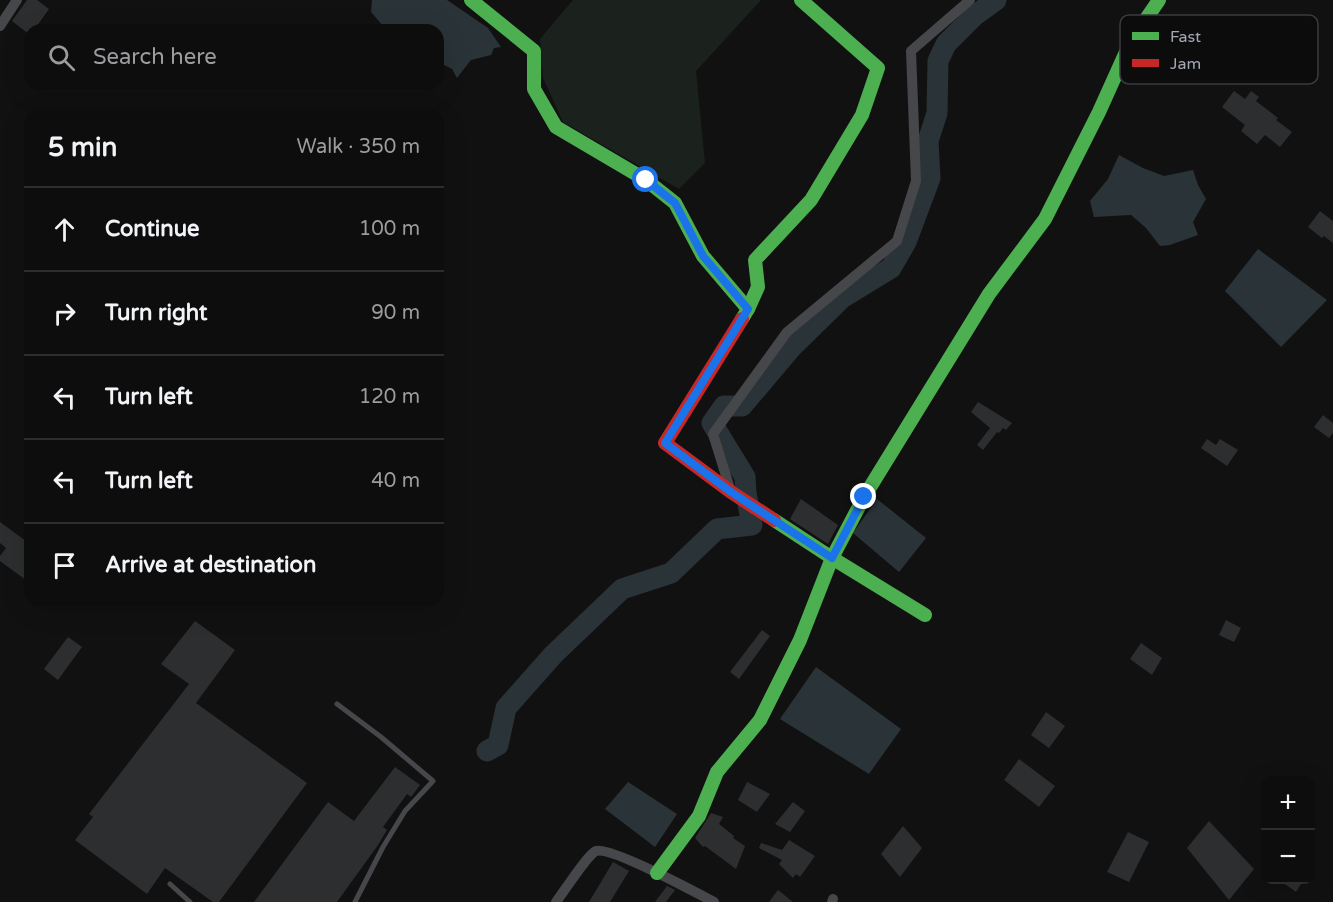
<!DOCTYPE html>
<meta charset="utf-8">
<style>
body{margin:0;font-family:"Varela Round",sans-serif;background:#161617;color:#f1f3f6}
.controls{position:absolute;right:18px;bottom:18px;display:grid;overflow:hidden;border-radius:12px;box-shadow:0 6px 24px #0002}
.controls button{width:54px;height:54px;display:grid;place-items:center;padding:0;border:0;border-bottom:2px solid #2d2d2e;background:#0d0d0e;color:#f1f3f6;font:30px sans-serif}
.stop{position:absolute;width:18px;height:18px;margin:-14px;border:4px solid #1a73e8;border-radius:50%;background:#fff}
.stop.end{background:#1a73e8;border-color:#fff;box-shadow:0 2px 6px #0008}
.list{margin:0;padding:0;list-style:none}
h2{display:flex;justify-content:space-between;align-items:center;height:78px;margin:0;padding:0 24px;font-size:26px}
h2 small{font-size:20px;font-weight:400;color:#9a9c9e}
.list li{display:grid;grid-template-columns:39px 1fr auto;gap:18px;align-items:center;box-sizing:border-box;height:84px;padding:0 24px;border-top:2px solid #2d2d2e}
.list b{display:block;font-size:22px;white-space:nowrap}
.list em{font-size:20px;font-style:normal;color:#9a9c9e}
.icon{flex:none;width:33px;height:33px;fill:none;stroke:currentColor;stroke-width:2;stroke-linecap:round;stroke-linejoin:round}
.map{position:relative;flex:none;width:1333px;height:902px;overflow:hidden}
.search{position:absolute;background:#0d0d0e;box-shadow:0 6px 24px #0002;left:24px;top:24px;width:420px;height:66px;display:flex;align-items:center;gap:15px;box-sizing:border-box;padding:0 21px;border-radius:18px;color:#9a9c9e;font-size:22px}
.panel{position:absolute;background:#0d0d0e;box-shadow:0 6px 24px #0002;left:24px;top:108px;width:420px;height:498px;border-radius:18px}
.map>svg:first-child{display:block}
</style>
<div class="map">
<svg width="1333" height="902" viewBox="0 0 1333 902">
<rect width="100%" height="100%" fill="#111112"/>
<path fill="#1b211c" d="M573,0H761L696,71L705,163L679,189L563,122L543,78L540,39Z"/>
<g fill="#2a3337">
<path d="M372,0H447L488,28L501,47L494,48L491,55L471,60L457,78L452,69L438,62V30H391L383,26L371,12Z"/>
<path d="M1119,155L1143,168L1164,176L1193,170L1198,185L1206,199L1193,222L1198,235L1170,245L1160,246L1146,228L1131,215L1094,217L1090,201L1108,179Z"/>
<path d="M1258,249L1327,300L1281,347L1225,291Z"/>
<path d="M877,499L926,538L899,572L853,533Z"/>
<path d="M816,667L901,729L869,774L780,719Z"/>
<path d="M628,782L677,814L655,847L605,809Z"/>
</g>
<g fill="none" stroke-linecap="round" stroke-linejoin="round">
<path stroke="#2a3337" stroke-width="21" d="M487,751L498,745L506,708L553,655L622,589L671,573L717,529L752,525L746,493L745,477L712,423L724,406H742L792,347L842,298L891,268L906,242L930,178L928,141L937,113L938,61L946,44L974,16L996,0"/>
</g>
<g fill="#2d2e2f">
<path d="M27,0H37L49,9L34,30H30V35L12,21Z"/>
<path d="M1234,91L1245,99L1251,91L1259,97L1256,101L1278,118L1276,120L1292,132L1280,147L1265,135L1257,144L1241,131L1245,125L1222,107Z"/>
<path d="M1320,211L1333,221V243L1324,236L1322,238L1308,227Z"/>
<path d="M978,402L1012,423L1006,430L1003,428L999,433L997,432L983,450L977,445L990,428L971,412Z"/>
<path d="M1323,415L1333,423V433L1329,438L1314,427Z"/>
<path d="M1207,439L1216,445L1220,439L1238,450L1227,466L1201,448Z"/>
<path d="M801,499L838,525L828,544L790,519Z"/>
<path d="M0,522L30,544V583L0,561V556L6,548L0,543Z"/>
<path d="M1226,620L1241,628L1234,642L1219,635Z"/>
<path d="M195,621L235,650L196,703L307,783L219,902H213L165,868L147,894L75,840L93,817L89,814L189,684L161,664Z"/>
<path d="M762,630L770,636L739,679L730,672Z"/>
<path d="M68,637L82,647L58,680L44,669Z"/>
<path d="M1141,643L1162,658L1152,675L1130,659Z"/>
<path d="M1046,712L1065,726L1049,748L1031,735Z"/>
<path d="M1019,759L1055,786L1039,807L1004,780Z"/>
<path d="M395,767L420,785L411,797L407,794L383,827L387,830L378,845L337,902H254L328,802L354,821Z"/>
<path d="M747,782L770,794L757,812L738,800Z"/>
<path d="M793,802L805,811L790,832L775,824Z"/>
<path d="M711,813L723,817L719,824L734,836L733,838L745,846L736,869L705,846L703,847L695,838Z"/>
<path d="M1209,821L1254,869L1229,900L1187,848Z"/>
<path d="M903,826L922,848L900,877L881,854Z"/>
<path d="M1128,832L1149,842L1129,882L1107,872Z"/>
<path d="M789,840L815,856L800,877L796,874L793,878L779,864L782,860L759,848L761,843L782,850Z"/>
<path d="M613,862L629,871L610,902H589Z"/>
<path d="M1278,879H1304L1296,892Z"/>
<path d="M667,886L675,890L666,902H655Z"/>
<path d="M778,890L793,902H769Z"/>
</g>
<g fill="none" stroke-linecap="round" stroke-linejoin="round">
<g stroke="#46474a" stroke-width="5">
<path d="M337,704L381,737L433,781L405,811L383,847L355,902"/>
<path d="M170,884L190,902"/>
</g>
<g stroke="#46474a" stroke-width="10">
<path d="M0,26L17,0"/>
<path d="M731,492L713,434L787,332L897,241L916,181L911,51L970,0"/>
<path d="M556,902C563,893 588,854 596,851C610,846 697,893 714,902"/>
<path d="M832,902L833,899"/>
</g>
<g stroke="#4caf50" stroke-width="14">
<path d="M471,0L534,51V89L556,127L646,180L675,203L703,256L748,309L742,319"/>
<path d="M748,309L758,287L755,260L811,200L862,115L878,68L801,0"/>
<path d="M925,615L832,558L864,497L989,294L1045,219L1099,112L1131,41L1159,0"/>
<path d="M657,873L699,816L717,772L760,720L800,640L832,558L774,520"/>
</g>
<path stroke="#c62828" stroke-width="14" d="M742,319L665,443L731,492L774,520"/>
</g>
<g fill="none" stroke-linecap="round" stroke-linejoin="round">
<path stroke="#1a73e8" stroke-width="8" d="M646,180L675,203L703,256L748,309L665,443L731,492L832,558L864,497"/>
</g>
<rect x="1120" y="15" width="198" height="69" rx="9" fill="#0c0c0d" stroke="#393b3f" stroke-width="1.5"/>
<rect x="1132" y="32" width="27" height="8" fill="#4caf50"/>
<rect x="1132" y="59" width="27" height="8" fill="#c62828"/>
<g font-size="16" fill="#a3a8b2">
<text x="1170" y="42">Fast</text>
<text x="1170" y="69">Jam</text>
</g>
</svg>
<div class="controls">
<button>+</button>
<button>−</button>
</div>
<div class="stop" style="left:646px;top:180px"></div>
<div class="stop end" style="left:864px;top:497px"></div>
<div class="search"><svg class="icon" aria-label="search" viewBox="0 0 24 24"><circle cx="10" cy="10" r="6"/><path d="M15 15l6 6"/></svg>Search here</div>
<section class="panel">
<h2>5 min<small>Walk · 350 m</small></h2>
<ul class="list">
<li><svg class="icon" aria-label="ahead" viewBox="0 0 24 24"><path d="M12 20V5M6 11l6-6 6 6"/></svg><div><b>Continue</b></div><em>100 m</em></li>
<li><svg class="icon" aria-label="right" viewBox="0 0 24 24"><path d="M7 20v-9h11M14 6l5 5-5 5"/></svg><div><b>Turn right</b></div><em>90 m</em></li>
<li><svg class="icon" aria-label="left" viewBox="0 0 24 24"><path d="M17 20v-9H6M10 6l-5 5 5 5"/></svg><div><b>Turn left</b></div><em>120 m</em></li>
<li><svg class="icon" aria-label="left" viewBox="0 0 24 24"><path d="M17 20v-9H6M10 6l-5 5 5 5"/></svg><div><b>Turn left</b></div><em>40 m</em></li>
<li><svg class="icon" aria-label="arrive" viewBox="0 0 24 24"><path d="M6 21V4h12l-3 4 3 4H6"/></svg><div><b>Arrive at destination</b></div></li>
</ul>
</section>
</div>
